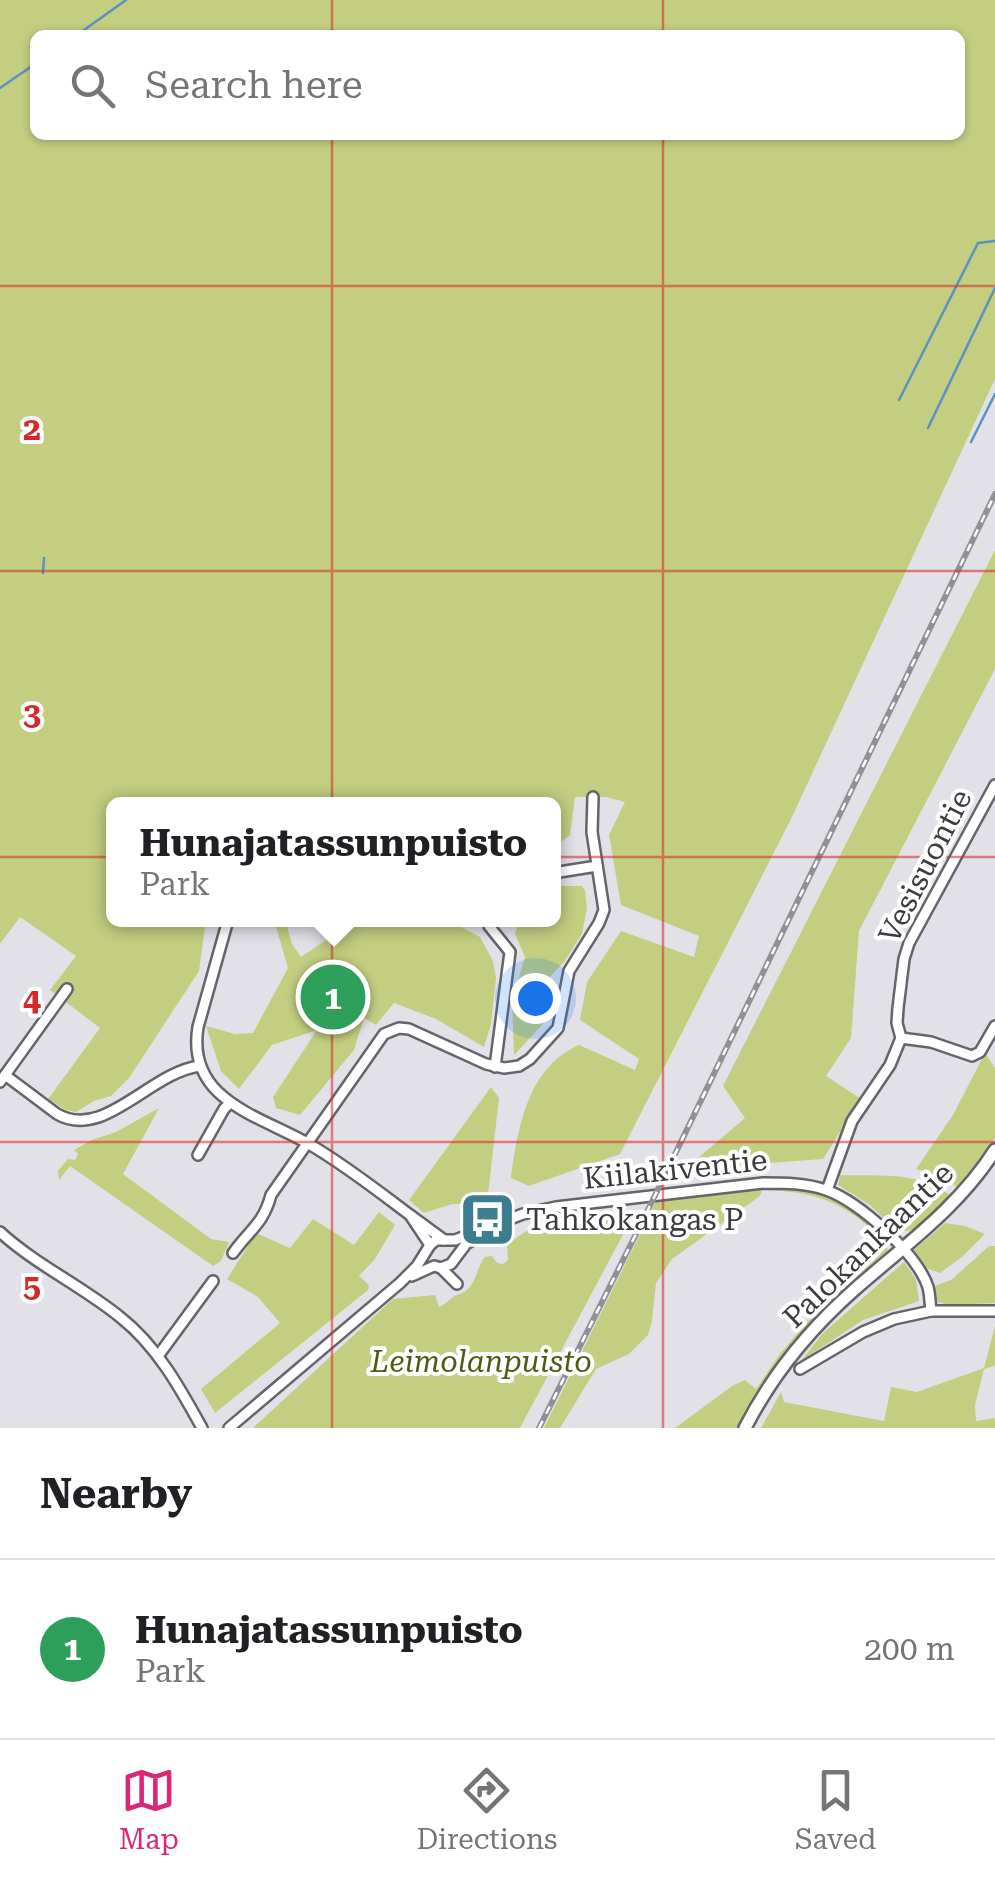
<!DOCTYPE html>
<style>
body{margin:0;font-family:"Roboto Serif",serif;background:#f6f6f6;color:#202124}
.you{position:absolute;left:535px;top:998px;width:35px;height:35px;margin:-25px;border:8px solid #fff;border-radius:50%;background:#1a73e8;box-shadow:0 0 0 15px #1a73e833}
.badge{display:grid;place-items:center;width:65px;height:65px;border-radius:50%;background:#db2777;color:#fff;font-size:32px;font-weight:700}
.pin{position:absolute;translate:-50% -50%;border:5px solid #fff;box-shadow:0 2px 10px #0006}
.popup{position:absolute;left:106px;top:797px;width:455px;height:130px;box-sizing:border-box;display:grid;place-content:center;border-radius:15px;background:#fff;filter:drop-shadow(0 2px 8px #0005);font-size:32px;white-space:nowrap;color:#757577}
.popup b{font-size:38px;color:#202124}
.popup::after{content:'';position:absolute;left:50%;top:100%;margin-left:-20px;border:20px solid transparent;border-top-color:#fff}
.list{margin:0;padding:0;list-style:none}
h2{display:flex;justify-content:space-between;align-items:center;height:130px;margin:0;padding:0 40px;font-size:42px}
h2 small{font-size:32px;font-weight:400;color:#757577}
.list li{display:grid;grid-template-columns:65px 1fr auto;gap:30px;align-items:center;box-sizing:border-box;height:180px;padding:0 40px;border-top:2px solid #e0e0e0}
.list b{display:block;font-size:38px;white-space:nowrap}
.list p{margin:0;font-size:32px;white-space:nowrap;color:#757577}
.list em{font-size:32px;font-style:normal;color:#757577}
.icon{flex:none;width:55px;height:55px;fill:none;stroke:currentColor;stroke-width:2;stroke-linecap:round;stroke-linejoin:round}
.map{position:relative;flex:none;width:995px;height:1428px;overflow:hidden}
.search{position:absolute;background:#fff;box-shadow:0 2px 8px #0004;left:30px;right:30px;top:30px;height:110px;display:flex;align-items:center;gap:25px;box-sizing:border-box;padding:0 35px;border-radius:15px;color:#757577;font-size:38px}
.sheet{height:310px;background:#fff}
nav{display:flex;justify-content:space-around;align-items:center;box-sizing:border-box;height:140px;border-top:2px solid #e0e0e0;background:#fff;font-size:28px;color:#757577}
nav a{display:grid;justify-items:center;gap:5px}
nav .on{color:#db2777}
.map>svg:first-child{display:block}
</style>
<div class="map">
<svg width="995" height="1428" viewBox="0 0 995 1428">
<rect width="100%" height="100%" fill="#e3e1e8"/>
<g fill="#c3ce81" fill-rule="evenodd">
<path d="M0,0H995V379L791,819L620,1154L529,1186L511,1178C518,1128 527,1068 579,1045L635,1070L639,1059L580,1020L587,982L621,931L694,957L699,936L621,905L609,835L625,802L606,797H575L570,835L553,848V804H113V920H206L199,971L129,1078L111,1096L94,1101L76,1112L66,1110L48,1099L100,1028L50,990L76,956L20,917L0,944ZM35,35H960V135H35Z"/>
<path d="M995,550V669L859,931L851,1038L826,1076L861,1099L823,1159L685,1169L745,1118L723,1086Z"/>
<path d="M553,886H582L585,890L587,908L582,934L564,962L548,979L543,1024L514,1055L512,1001L525,957L515,934L519,920H553Z"/>
<path d="M274,920H285L292,944L301,957L356,920H448L480,937L493,961L496,978L491,1024L484,1047L436,1019L394,1003L376,1025L364,1018L354,1050L300,1115L276,1108L273,1097L317,1030L272,1045L239,1089L221,1071L206,1026L235,1034L253,1033L288,968Z"/>
<path d="M985,1053L995,1068V1138L974,1169L957,1187L943,1177L916,1169L953,1115Z"/>
<path d="M491,1087L499,1098L487,1203L452,1204L424,1213L409,1200Z"/>
<path d="M159,1108L123,1174L211,1239L229,1242L221,1261L213,1266L70,1166L59,1180L58,1171L68,1159L75,1160L78,1154L74,1150L92,1140L116,1132Z"/>
<path d="M840,1175C879,1176 918,1171 950,1195L916,1230L897,1231L870,1205L838,1185Z"/>
<path d="M764,1187C774,1187 785,1187 796,1188C826,1191 886,1217 888,1252L884,1260L848,1291L741,1428H675L732,1386L745,1380L756,1389L779,1355L807,1322L880,1255L883,1249C881,1238 873,1231 865,1224C836,1198 800,1190 762,1190L760,1196L672,1259L656,1283L652,1321L648,1335L629,1354L596,1369L560,1428H544L658,1198Z"/>
<path d="M379,1212L395,1225L375,1259L359,1276L369,1285L368,1290L215,1413L201,1389L280,1323L258,1297L227,1279L256,1233L290,1248L313,1219L354,1245Z"/>
<path d="M634,1214L520,1428H253L393,1299L435,1295L439,1307C444,1305 448,1301 453,1297C458,1294 464,1293 468,1289C477,1280 477,1267 485,1257L492,1256L497,1263L503,1264L508,1260L507,1244L537,1224Z"/>
<path d="M945,1223L965,1226L985,1234L963,1256L940,1273L926,1268L912,1252Z"/>
<path d="M989,1246H995V1303L951,1305L937,1302L935,1286L951,1280Z"/>
<path d="M904,1262L916,1279L919,1301L863,1320L802,1360L822,1334Z"/>
<path d="M995,1326V1366L984,1369L975,1405L976,1421L995,1418V1428H761L781,1392L784,1402L884,1421L891,1387L917,1392L984,1368Z"/>
</g>
<g fill="none" stroke-linecap="round" stroke-linejoin="round">
<g stroke="#5c92c0" stroke-width="2.5">
<path d="M77,35L126,0"/>
<path d="M0,88L35,64"/>
<path d="M899,400L978,243L995,241"/>
<path d="M928,428L995,288"/>
<path d="M971,442L995,394"/>
<path d="M43,573L44,558"/>
</g>
<defs>
<g id="minor">
<path d="M553,873L597,866"/>
<path d="M228,920L198,1027C186,1101 261,1116 309,1144C345,1165 378,1191 410,1215"/>
<path d="M488,920L489,926L510,952L495,1067"/>
<path d="M901,1038L931,1042L972,1056L980,1052L995,1026"/>
<path d="M5,1075L57,1114C104,1141 150,1072 200,1066"/>
<path d="M0,1082L67,989"/>
<path d="M198,1155L224,1109L230,1103"/>
<path d="M827,1190L852,1121L890,1065L901,1038L897,1023L898,1008L904,959L909,943L995,785"/>
<path d="M0,1232C36,1265 82,1286 120,1317C157,1346 180,1388 202,1428"/>
<path d="M430,1245L410,1215L444,1240"/>
<path d="M233,1253C249,1230 263,1225 271,1195L384,1034L399,1028L409,1029L486,1064L504,1068L519,1066L530,1059L558,1028L569,971L599,923L604,910L592,832L593,797"/>
<path d="M441,1268L457,1284"/>
<path d="M412,1276L434,1266L441,1268L451,1264L466,1244L480,1235"/>
<path d="M158,1356L213,1281"/>
<path d="M800,1369L863,1332L894,1319L931,1311"/>
<path d="M229,1428L400,1283L417,1266L430,1245L436,1240H455L523,1214L556,1207L763,1183C785,1183 806,1183 826,1190C859,1201 917,1254 928,1287C930,1294 930,1304 931,1311H995"/>
</g>
<path id="major" d="M745,1428C772,1375 810,1329 854,1290C904,1246 959,1207 995,1150"/>
</defs>
<use href="#minor" stroke="#65646a" stroke-width="14"/>
<use href="#major" stroke="#65646a" stroke-width="16"/>
<use href="#minor" stroke="#fff" stroke-width="9"/>
<use href="#major" stroke="#fff" stroke-width="11"/>
<defs>
<path id="rail" d="M539,1428L645,1216L995,494"/>
</defs>
<use href="#rail" stroke="#919095" stroke-width="6"/>
<use href="#rail" stroke="#fff" stroke-width="2.5" stroke-dasharray="8" stroke-linecap="butt"/>
</g>
<path fill="none" stroke="#d62828" stroke-width="2.5" stroke-opacity="0.55" d="M332,0V35M663,0V35M332,135V1428M663,135V1428M0,286H995M0,571H995M0,857H995M0,1142H995"/>
<defs>
<symbol id="bus-square" viewBox="-11 -11 22 22"><rect x="-9" y="-9" width="18" height="18" rx="4" fill="#3c7d8f" stroke="#fff"/><path d="M-5-6H5V4H4V6H2V4H-2V6H-4V4H-5ZM-3.5-4V0h7V-4ZM-3.5 1.2v1.5H-2V1.2ZM2 1.2v1.5H3.5V1.2Z" fill="#fff"/></symbol>
</defs>
<g fill-rule="evenodd">
<use href="#bus-square" x="456" y="1188" width="63" height="63"/>
</g>
<g text-anchor="middle" dominant-baseline="central" stroke-width="8" stroke-linejoin="round" paint-order="stroke">
<g font-size="30" fill="#3c3b3e" stroke="#fff">
<text transform="translate(925 866) rotate(-63)">Vesisuontie</text>
<text transform="translate(675 1169) rotate(-6)">Kiilakiventie</text>
<text transform="translate(868 1245) rotate(-44)">Palokankaantie</text>
</g>
<g font-size="30" fill="#3c3b3e" stroke="#fff" text-anchor="start">
<text x="526" y="1219">Tahkokangas P</text>
</g>
<g font-size="30" font-style="italic" fill="#525913" stroke="#fff">
<text x="481" y="1361">Leimolanpuisto</text>
</g>
</g>
<g font-size="32" text-anchor="middle" font-weight="bold" fill="#d62828" stroke="#fff" stroke-width="8" stroke-linejoin="round" paint-order="stroke">
<text x="32" y="440">2</text>
<text x="32" y="725">3</text>
<text x="32" y="1011">4</text>
<text x="32" y="1297">5</text>
</g>
</svg>
<div class="you"></div>
<div class="pin badge" style="left:333px;top:997px;background:#2e9e5b">1</div>
<div class="popup"><b>Hunajatassunpuisto</b>Park</div>
<div class="search"><svg class="icon" aria-label="search" viewBox="0 0 24 24"><circle cx="10" cy="10" r="6"/><path d="M15 15l6 6"/></svg>Search here</div>
</div>
<section class="sheet">
<h2>Nearby<small></small></h2>
<ul class="list">
<li><span class="badge" style="background:#2e9e5b">1</span><div><b>Hunajatassunpuisto</b><p>Park</p></div><em>200 m</em></li>
</ul>
</section>
<nav>
<a class="on"><svg class="icon" aria-label="map" viewBox="0 0 24 24"><path d="M3 6l6-2 6 2 6-2v14l-6 2-6-2-6 2zM9 4v14M15 6v14"/></svg>Map</a>
<a><svg class="icon" aria-label="directions" viewBox="0 0 24 24"><path d="M12 3l9 9-9 9-9-9zM9 14v-3h6M13 9l2 2-2 2"/></svg>Directions</a>
<a><svg class="icon" aria-label="saved" viewBox="0 0 24 24"><path d="M7 4h10v16l-5-4-5 4z"/></svg>Saved</a>
</nav>
